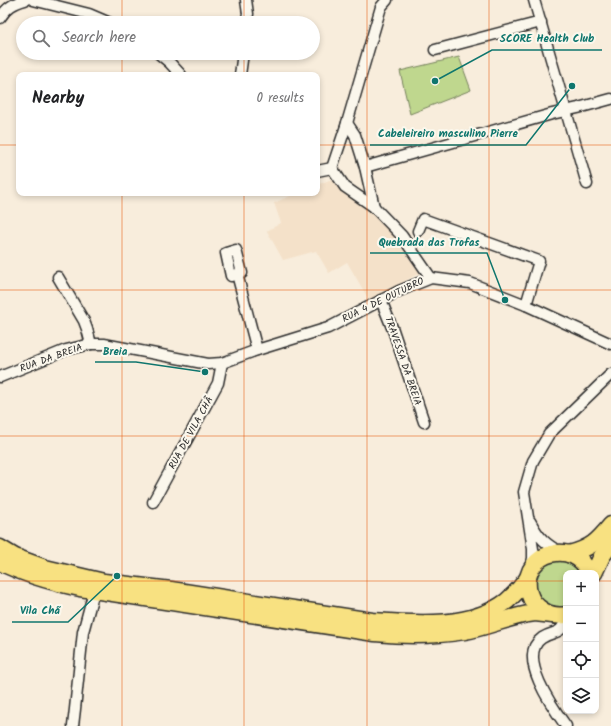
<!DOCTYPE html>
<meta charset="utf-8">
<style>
body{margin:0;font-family:Kalam,sans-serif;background:#f6f6f6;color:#202124}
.controls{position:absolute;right:12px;bottom:12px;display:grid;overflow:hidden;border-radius:8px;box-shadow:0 2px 6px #0003}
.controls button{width:36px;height:36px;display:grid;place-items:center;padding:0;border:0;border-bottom:1px solid #e0e0e0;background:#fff;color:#202124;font:20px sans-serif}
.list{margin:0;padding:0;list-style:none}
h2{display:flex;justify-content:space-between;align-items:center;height:52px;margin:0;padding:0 16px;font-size:17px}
h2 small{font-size:13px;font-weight:400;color:#757577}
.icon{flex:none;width:22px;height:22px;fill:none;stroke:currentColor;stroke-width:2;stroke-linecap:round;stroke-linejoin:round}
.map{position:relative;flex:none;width:611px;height:726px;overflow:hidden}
.search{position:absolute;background:#fff;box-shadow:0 2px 6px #0003;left:16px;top:16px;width:304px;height:44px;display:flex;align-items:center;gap:10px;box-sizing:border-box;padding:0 14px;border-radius:22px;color:#757577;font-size:15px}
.panel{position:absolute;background:#fff;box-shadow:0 2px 6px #0003;left:16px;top:72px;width:304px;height:124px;border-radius:8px}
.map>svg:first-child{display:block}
</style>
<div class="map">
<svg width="611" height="726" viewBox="0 0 611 726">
<rect width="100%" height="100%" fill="#f8eddc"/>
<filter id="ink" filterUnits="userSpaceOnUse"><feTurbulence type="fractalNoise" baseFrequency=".025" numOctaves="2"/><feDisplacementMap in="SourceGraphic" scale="8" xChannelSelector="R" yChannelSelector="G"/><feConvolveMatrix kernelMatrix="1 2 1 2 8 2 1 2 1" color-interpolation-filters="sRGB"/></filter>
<g filter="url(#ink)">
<path fill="#f4e1c9" d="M332,179L380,218L420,273L369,300L347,262L329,273L316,251L283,260L267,231L281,223L274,203L297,193H317V185Z"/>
<g fill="#bfd78e" stroke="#75815c">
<path d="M459,57L471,90L410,114L400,71Z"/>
<path d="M557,558L573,562L582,573H566V609L558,610L542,604L534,589L536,572L542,565Z"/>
</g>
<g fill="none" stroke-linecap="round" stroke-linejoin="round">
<defs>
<g id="minor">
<path d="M33,0L89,14L110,23"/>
<path d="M246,0L248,14L246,23"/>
<path d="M534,0L587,184"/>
<path d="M0,18C7,7 14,3 25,0"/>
<path d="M435,50L541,22"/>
<path d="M158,53L170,63L181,75"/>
<path d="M240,75L243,53"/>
<path d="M347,123L355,135L365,167L374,207"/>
<path d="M365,167L552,114L578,108L611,99"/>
<path d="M332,168L347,123L381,7L387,0"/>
<path d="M332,168L345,187L374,207L402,236L431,278"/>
<path d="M317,171L332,168"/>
<path d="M418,231L423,219L539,261L526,305"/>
<path d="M237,274L231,276L226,253L236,250L242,273L237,274L257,350"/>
<path d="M58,277L84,321L87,329L91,344"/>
<path d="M381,300L393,330L424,422"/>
<path d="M0,377L66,350L91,344H104L208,364L222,363L257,350L328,328L399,291L431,278L470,283L526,305L611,344"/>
<path d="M153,502L218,383L222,363"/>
<path d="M530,521C539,538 545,544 562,553"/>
<path d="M531,568L533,558V549L524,492L533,461L549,434L611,374"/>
<path d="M73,726L75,709L83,632L94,591"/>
<path d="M566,726C553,708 516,656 542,638C556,629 561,637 566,617"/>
</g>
<g id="primary">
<path d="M0,548L15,557L45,568L104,582L171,590L372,621C415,624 471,629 507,601C515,594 522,586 528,578"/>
<path d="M569,554C591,548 597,542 611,525"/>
<path d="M0,562C26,575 52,582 80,588L375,633C405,636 435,636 465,631C486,627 507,618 528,614L535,613L553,615"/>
<path d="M594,573L602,556L611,544"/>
<path d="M566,615C555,617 546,614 538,607C532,602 529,596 528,588C523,552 575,538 589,573"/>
</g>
</defs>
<use href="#minor" stroke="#2b2b2b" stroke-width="13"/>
<use href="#primary" stroke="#2b2b2b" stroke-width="19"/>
<use href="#minor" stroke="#fbf7ec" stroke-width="10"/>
<use href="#primary" stroke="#f8e181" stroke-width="16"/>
</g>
</g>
<path fill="none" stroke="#e8590c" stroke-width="1" stroke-opacity="0.55" d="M122,0V23M244,0V23M367,0V726M489,0V726M122,53V75M244,53V75M0,145H19M317,145H611M122,193V726M244,193V726M0,290H611M0,436H611M0,581H566M596,581H611"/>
<g text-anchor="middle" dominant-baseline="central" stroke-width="4" stroke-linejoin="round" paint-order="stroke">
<g font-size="10" fill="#2b2b2b" stroke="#fbf7ec">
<text transform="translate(383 300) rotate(-26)">RUA 4 DE OUTUBRO</text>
<text transform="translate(51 358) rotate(-20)">RUA DA BREIA</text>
<text transform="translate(403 361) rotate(71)">TRAVESSA DA BREIA</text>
<text transform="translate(191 433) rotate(-61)">RUA DE VILA CHÃ</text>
</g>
</g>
<path fill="none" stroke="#0f766e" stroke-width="1.5" d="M435 81L492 50H602M572 86L526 145H370M505 300L487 253H370M205 372L136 362H95M117 576L68 622H12"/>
<g fill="#0f766e" stroke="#fbf7ec" stroke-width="1.5">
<circle cx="435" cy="81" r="4"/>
<circle cx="572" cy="86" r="4"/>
<circle cx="505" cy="300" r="4"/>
<circle cx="205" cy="372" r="4"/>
<circle cx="117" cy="576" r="4"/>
</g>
<g font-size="11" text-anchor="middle" font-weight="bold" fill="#0f766e" stroke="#fbf7ec" stroke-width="4" stroke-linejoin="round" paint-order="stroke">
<text x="547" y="42">SCORE Health Club</text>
<text x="448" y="137">Cabeleireiro masculino Pierre</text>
<text x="429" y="246">Quebrada das Trofas</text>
<text x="115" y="355">Breia</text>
<text x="40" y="614">Vila Chã</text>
</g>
</svg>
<div class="controls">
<button>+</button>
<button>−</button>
<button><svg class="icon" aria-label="locate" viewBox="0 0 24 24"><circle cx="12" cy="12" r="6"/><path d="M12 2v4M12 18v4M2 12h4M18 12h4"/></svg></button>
<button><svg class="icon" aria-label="layers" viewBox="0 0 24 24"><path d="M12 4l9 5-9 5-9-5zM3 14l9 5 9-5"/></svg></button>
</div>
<div class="search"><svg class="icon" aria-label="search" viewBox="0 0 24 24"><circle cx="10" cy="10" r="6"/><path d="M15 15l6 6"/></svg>Search here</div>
<section class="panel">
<h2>Nearby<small>0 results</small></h2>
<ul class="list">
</ul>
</section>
</div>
